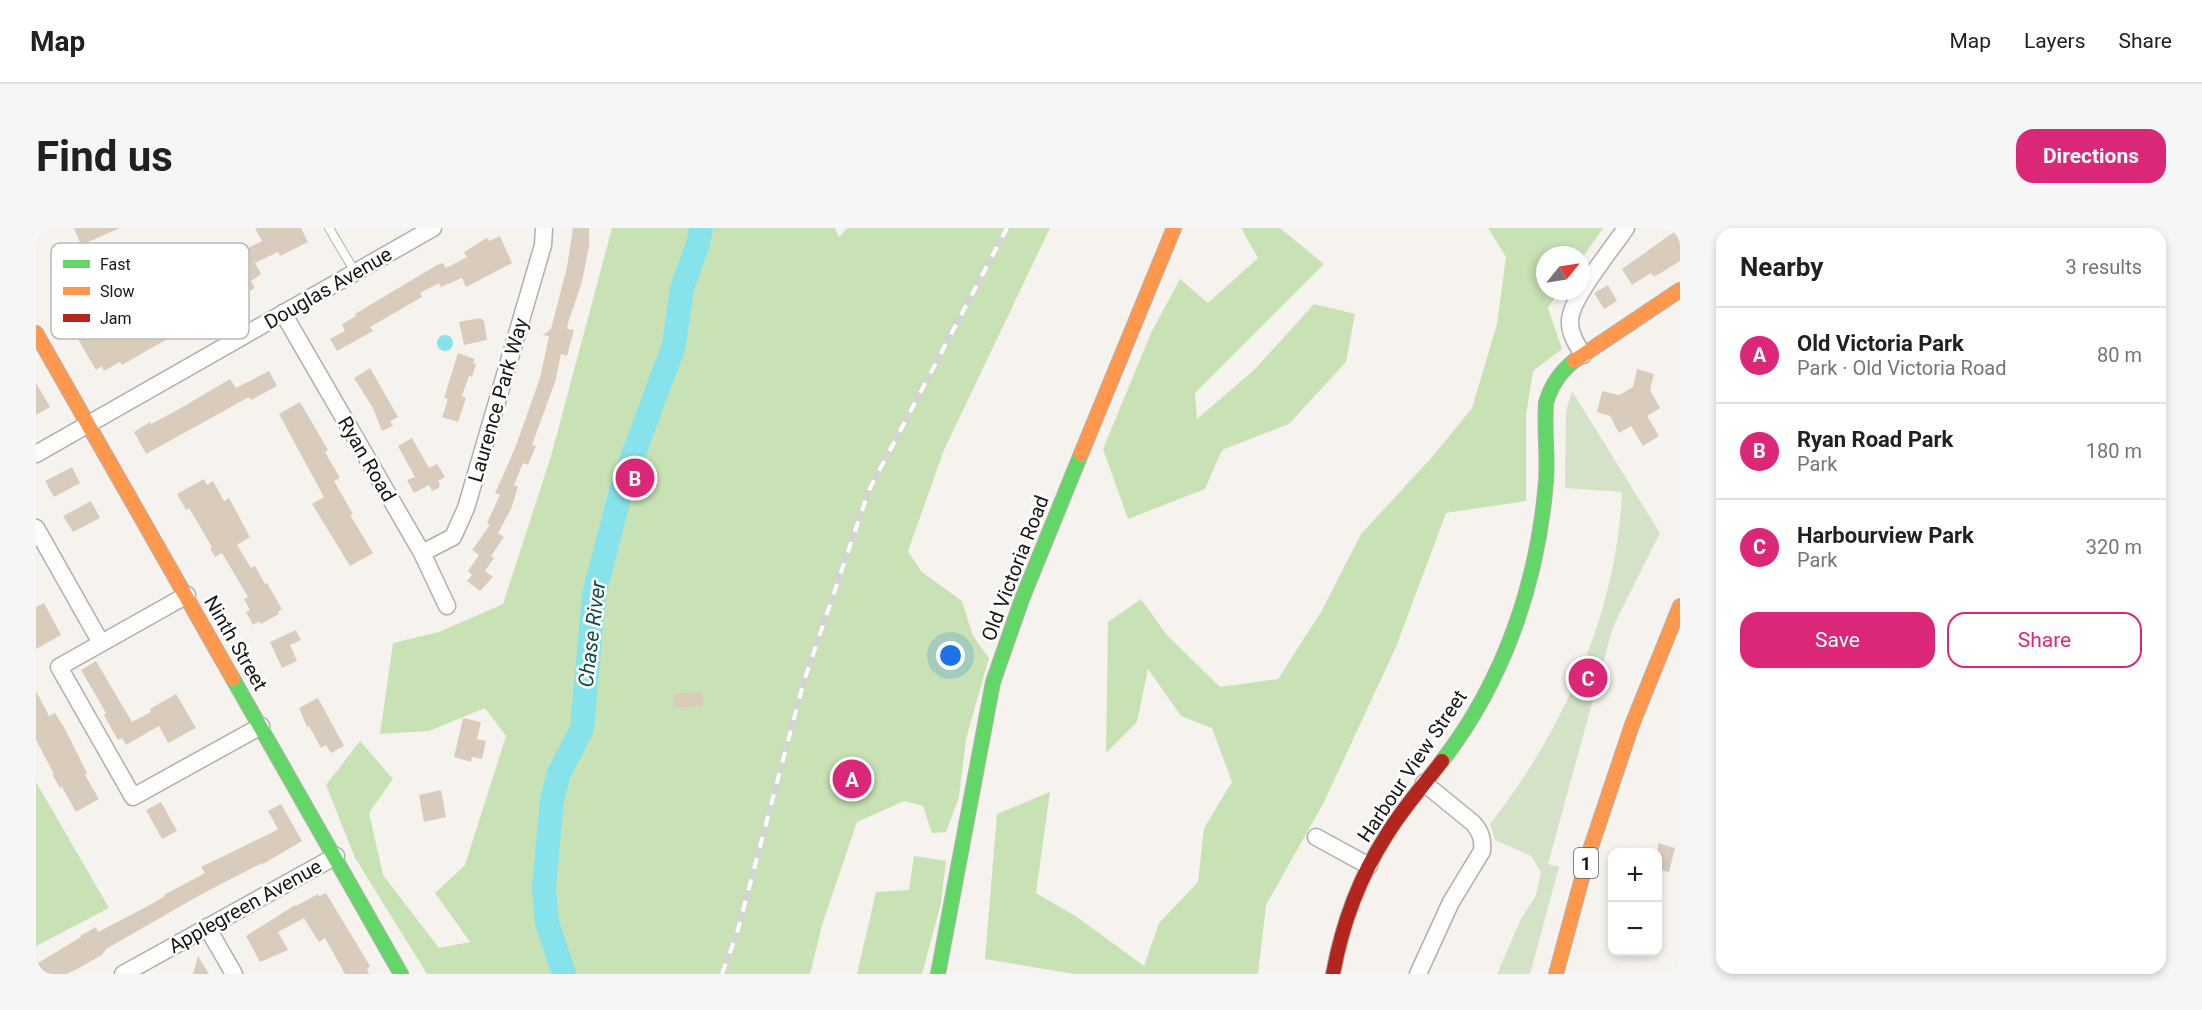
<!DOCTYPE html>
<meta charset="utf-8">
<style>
body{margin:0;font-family:Roboto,sans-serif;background:#f6f6f6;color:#202124}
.controls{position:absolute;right:18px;bottom:18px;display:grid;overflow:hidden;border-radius:12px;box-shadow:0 3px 9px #0003}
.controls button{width:54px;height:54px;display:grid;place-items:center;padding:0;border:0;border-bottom:2px solid #e0e0e0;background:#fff;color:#202124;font:30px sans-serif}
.compass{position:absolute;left:1500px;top:18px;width:54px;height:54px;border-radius:50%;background:#fff;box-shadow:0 3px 9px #0003;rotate:60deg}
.you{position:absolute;left:915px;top:428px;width:21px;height:21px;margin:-15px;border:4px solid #fff;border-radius:50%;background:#1a73e8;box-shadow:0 0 0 9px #1a73e833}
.badge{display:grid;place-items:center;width:39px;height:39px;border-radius:50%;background:#db2777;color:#fff;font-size:20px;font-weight:700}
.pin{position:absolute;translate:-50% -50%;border:3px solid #fff;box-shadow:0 2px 6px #0006}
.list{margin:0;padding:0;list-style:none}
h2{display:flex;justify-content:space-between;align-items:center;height:78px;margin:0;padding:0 24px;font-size:26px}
h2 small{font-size:20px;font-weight:400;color:#757577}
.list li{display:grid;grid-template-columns:39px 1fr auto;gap:18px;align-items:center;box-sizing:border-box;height:96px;padding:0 24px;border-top:2px solid #e0e0e0}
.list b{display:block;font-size:22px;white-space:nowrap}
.list p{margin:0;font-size:20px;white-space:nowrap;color:#757577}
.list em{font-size:20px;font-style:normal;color:#757577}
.actions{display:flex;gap:12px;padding:18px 24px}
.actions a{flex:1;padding:14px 0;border:2px solid #db2777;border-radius:18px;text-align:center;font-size:21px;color:#db2777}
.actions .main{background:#db2777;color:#fff}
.map{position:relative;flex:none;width:1644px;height:746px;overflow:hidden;border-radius:18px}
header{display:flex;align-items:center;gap:36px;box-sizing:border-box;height:84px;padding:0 30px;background:#fff;border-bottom:2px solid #e0e0e0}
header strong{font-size:28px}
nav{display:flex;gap:33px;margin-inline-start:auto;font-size:21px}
.intro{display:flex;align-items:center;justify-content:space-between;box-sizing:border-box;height:144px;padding:0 36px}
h1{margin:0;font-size:42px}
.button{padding:15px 27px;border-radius:18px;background:#db2777;color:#fff;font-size:21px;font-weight:700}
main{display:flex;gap:36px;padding:0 36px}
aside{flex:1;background:#fff;border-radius:18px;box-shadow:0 3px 9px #0003}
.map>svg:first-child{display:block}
</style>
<header>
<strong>Map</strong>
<nav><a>Map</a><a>Layers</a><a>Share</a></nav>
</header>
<div class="intro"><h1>Find us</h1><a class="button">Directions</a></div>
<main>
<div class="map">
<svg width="1644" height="746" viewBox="0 0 1644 746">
<rect width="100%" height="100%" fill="#f6f3ee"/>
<path fill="#d4e3c8" d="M1536,163L1624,305L1577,399L1512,636L1523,639L1494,746H1461L1485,691L1500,667L1505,644L1495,628L1459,612L1454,596C1527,503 1581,384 1586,264L1529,260L1530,183Z"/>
<g fill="#c9e2b5">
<path d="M576,0H799L803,9L811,0H1014L908,222L872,323L886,344L926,373L937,408L953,430L930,511L923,569L910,604L896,605L887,578L868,573L821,594L786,697L774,746H391L319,630L290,557L324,513L357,551L333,585L347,647L403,720L434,714L399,665L429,637L470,508L449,480L393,503L344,506L357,415L403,404L467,376L515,228Z"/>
<path d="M1205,0H1244L1288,36L1159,165L1161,191L1218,142L1278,76L1319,86L1310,134L1253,196L1186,222L1169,261L1092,291L1067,221L1115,105L1144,51L1172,75L1222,30Z"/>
<path d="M1452,0H1567L1545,32V27H1509V63H1523L1512,80L1526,121L1497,143L1490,187V273L1410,285L1360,419L1288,574L1230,677L1222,746H1039L949,731L961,586L1014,564L1000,665L1041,689L1108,738L1123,695L1162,654L1168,600L1196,554L1176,500L1145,488L1112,441L1101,494L1070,525L1072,394L1105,371L1130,406L1184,459L1242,451L1285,384L1325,306L1397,228L1436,180L1461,96L1470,29Z"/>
<path d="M0,554L73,680L0,718Z"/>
<path d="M878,628L910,633L905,675L886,746H821L840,664L873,662Z"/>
</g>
<circle fill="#87e3eb" cx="409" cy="115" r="8"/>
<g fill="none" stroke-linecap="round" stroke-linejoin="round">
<path stroke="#87e3eb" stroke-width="24" d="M528,746L511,695L508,659L516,572L523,545L546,501L558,366L588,252L638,117L646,60L662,16L665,0"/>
</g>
<g fill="#d9ccbc">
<path d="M38,0H84L45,17Z"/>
<path d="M219,0H265L272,14L244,28L242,24L219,35L225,46L215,53L219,60L208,66L204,59L177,75L181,82L165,92L167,96L154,103L152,99L86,137L84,134L68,143L66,138L60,142L30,91L48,80L67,112L97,94L96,91L123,75L116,63L141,49L146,58L173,43L177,50L207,34L202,25L226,13Z"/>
<path d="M537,0H553V18L546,54L532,95L531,101L538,102L531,128L525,126L519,154L496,217L500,218L492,237L487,235L478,257L482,259L475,281L462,305L468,309L455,328L458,330L449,343L457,349L444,363L431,353L436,347L432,343L443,327L436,322L454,297L451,295L464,267L459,265L461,261L479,220L504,150L513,108L507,107L515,101L531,39Z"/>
<path d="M1641,2L1644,8V33L1618,49L1615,45L1596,57L1586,41Z"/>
<path d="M464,8L476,35L430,59L426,50L405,59L403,55L384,65L386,69L334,99L337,103L301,123L294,111L309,103L306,96L320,88L319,86L401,37L407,35L410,40L431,29L428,24L451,10L453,13Z"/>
<path d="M1572,57L1581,73L1568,81L1558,65Z"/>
<path d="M444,90L448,93L451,112L428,117L423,94Z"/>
<path d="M422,125L439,131L437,135L440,136L436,149L433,148L426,168L430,170L422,194L406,189L412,171L408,170Z"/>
<path d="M334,140L362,189L354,193L357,198L346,203L337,180L318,150Z"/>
<path d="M1601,141L1618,146L1614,162L1624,180L1611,188L1623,208L1607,218L1595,198L1583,205L1574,188L1561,184L1566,163L1583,167L1597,159Z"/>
<path d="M233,143L241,158L215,172L213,169L110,226L98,204L114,194L115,196L143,181L194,151L200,160Z"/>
<path d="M0,155L14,179L0,187Z"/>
<path d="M264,174L292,222L289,224L304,250L298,253L317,286L314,287L337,325L314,338L276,276L288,269L243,186Z"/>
<path d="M376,210L393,240L401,236L409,249L402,253L404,256L403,260L396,263L393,257L378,265L371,252L379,249L362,218Z"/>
<path d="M36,239L44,255L18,269L9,253Z"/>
<path d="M168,251L171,257L177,253L188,273L193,270L214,309L201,317L215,340L219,338L229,356L231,355L246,381L242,384L243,386L225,396L223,393L217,397L210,384L214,382L208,371L212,369L186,325L179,329L174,320L176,319L163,297L153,280L150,282L141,266Z"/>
<path d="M55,273L64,290L37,304L27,288Z"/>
<path d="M8,375L25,407L0,421V379Z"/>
<path d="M260,402L265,412L254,417L261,433L246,440L234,414Z"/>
<path d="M60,433L96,494L115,484L114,481L140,466L160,500L132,515L123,498L90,517L86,510L82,512L68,487L70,485L45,442Z"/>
<path d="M0,463L13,488L19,485L29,501L51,545L49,547L63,571L40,584L26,559L24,560L16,546H18L0,512Z"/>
<path d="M665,463L667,470L666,478L638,480L637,466Z"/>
<path d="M282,470L308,518L295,525L290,517L285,520L273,498L271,499L263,480Z"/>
<path d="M427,490L445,494L441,511L450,513L446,531L436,529L435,534L418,529Z"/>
<path d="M405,562L410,589L388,594L383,567Z"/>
<path d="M125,574L141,603L126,611L110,582Z"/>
<path d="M245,576L266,613L227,636L226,635L164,667L70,721L66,727L43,740L31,746H8L2,735L45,709L44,708L60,699L62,704L110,679L129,668L128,667L169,645L165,639L239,603L242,601L232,583Z"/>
<path d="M1622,615L1639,620L1633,644L1622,641Z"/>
<path d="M290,665L334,738L331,741L333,746H309L289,710L283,714L280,710L268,690L242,704L252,722L224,734L210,708L259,677L260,678L282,666L283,668Z"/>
<path d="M162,728L173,746H157Z"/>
</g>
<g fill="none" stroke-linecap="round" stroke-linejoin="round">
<defs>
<path id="lane" d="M293,0L319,44"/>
<g id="street">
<path d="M247,85L386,325L411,378"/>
<path d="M1547,127C1541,117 1533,105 1534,92C1535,70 1576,21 1590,0"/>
<path d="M0,226L397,0"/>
<path d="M0,300L65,415"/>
<path d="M386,325L417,309L430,280L507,17L508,0"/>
<path d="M151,367L23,439L97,569L225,498"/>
<path d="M1280,609L1333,638"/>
<path d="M171,699L198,746"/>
<path d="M87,746L300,628"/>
<path d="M1382,746L1415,674L1446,623C1447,611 1445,604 1437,595L1388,555"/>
</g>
<g id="fast">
<path d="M197,451L365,746"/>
<path d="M1406,533C1468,453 1502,354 1510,253C1512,227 1508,201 1510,175C1515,157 1524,144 1538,133"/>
<path d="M902,746L957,454L986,371L1045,226"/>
</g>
<g id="slow">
<path d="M0,105L197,451"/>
<path d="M1538,133L1644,62"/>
<path d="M1045,226L1138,0"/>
<path d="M1520,746L1552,628L1596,497L1644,378"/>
</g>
<path id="jam" d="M1297,746C1306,697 1323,650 1350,608C1366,581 1387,558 1406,533"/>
</defs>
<use href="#lane" stroke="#b1afab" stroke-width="10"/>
<use href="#street" stroke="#b1afab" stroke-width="19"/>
<use href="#fast" stroke="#b1afab" stroke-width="16"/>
<use href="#slow" stroke="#b1afab" stroke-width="16"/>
<use href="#jam" stroke="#b1afab" stroke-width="16"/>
<use href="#lane" stroke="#fefdfc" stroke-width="8"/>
<use href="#street" stroke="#fefdfc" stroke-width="16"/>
<use href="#fast" stroke="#63d668" stroke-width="14"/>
<use href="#slow" stroke="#ff974d" stroke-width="14"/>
<use href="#jam" stroke="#b3261e" stroke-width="14"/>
<defs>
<path id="rail" d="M686,746L701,705L768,453L833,262L971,0"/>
</defs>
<use href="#rail" stroke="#d4d4d2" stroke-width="6"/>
<use href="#rail" stroke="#fff" stroke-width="4" stroke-dasharray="11" stroke-linecap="butt"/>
</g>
<g text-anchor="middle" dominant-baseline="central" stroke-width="5" stroke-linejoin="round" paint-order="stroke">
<rect fill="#fff" stroke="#5e5d5a" stroke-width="1.5" x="1538" y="620" width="24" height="30" rx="4.5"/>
<g font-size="18" font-weight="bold" fill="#191714">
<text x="1550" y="635">1</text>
</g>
<g font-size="20" fill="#191714" stroke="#fff">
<text transform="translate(292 60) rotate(-30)">Douglas Avenue</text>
<text transform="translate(462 172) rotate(-74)">Laurence Park Way</text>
<text transform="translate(331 231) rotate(60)">Ryan Road</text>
<text transform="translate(979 340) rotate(-69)">Old Victoria Road</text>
<text transform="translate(200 415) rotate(60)">Ninth Street</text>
<text transform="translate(1376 538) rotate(-56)">Harbour View Street</text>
<text transform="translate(209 678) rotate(-29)">Applegreen Avenue</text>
</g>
<g font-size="21" font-style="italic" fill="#104b50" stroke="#fff">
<text transform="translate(556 406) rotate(-83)">Chase River</text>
</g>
</g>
<rect x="15" y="15" width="198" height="96" rx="9" fill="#fff" stroke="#bab9b8" stroke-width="1.5"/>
<rect x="27" y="32" width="27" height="8" fill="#63d668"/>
<rect x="27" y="59" width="27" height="8" fill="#ff974d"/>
<rect x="27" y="86" width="27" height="8" fill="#b3261e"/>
<g font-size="16" fill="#191714">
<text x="64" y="42">Fast</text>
<text x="64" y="69">Slow</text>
<text x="64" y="96">Jam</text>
</g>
</svg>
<div class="controls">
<button>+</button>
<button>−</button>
</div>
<svg class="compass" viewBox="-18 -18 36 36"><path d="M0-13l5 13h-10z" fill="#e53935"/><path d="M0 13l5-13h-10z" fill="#757577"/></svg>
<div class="you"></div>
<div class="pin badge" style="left:816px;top:551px">A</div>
<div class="pin badge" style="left:599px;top:250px">B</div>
<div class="pin badge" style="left:1552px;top:450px">C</div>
</div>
<aside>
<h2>Nearby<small>3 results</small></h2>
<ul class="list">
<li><span class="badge">A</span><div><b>Old Victoria Park</b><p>Park · Old Victoria Road</p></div><em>80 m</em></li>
<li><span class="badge">B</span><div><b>Ryan Road Park</b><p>Park</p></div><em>180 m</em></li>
<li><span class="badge">C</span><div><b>Harbourview Park</b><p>Park</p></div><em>320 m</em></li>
</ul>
<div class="actions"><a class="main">Save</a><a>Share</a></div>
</aside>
</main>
